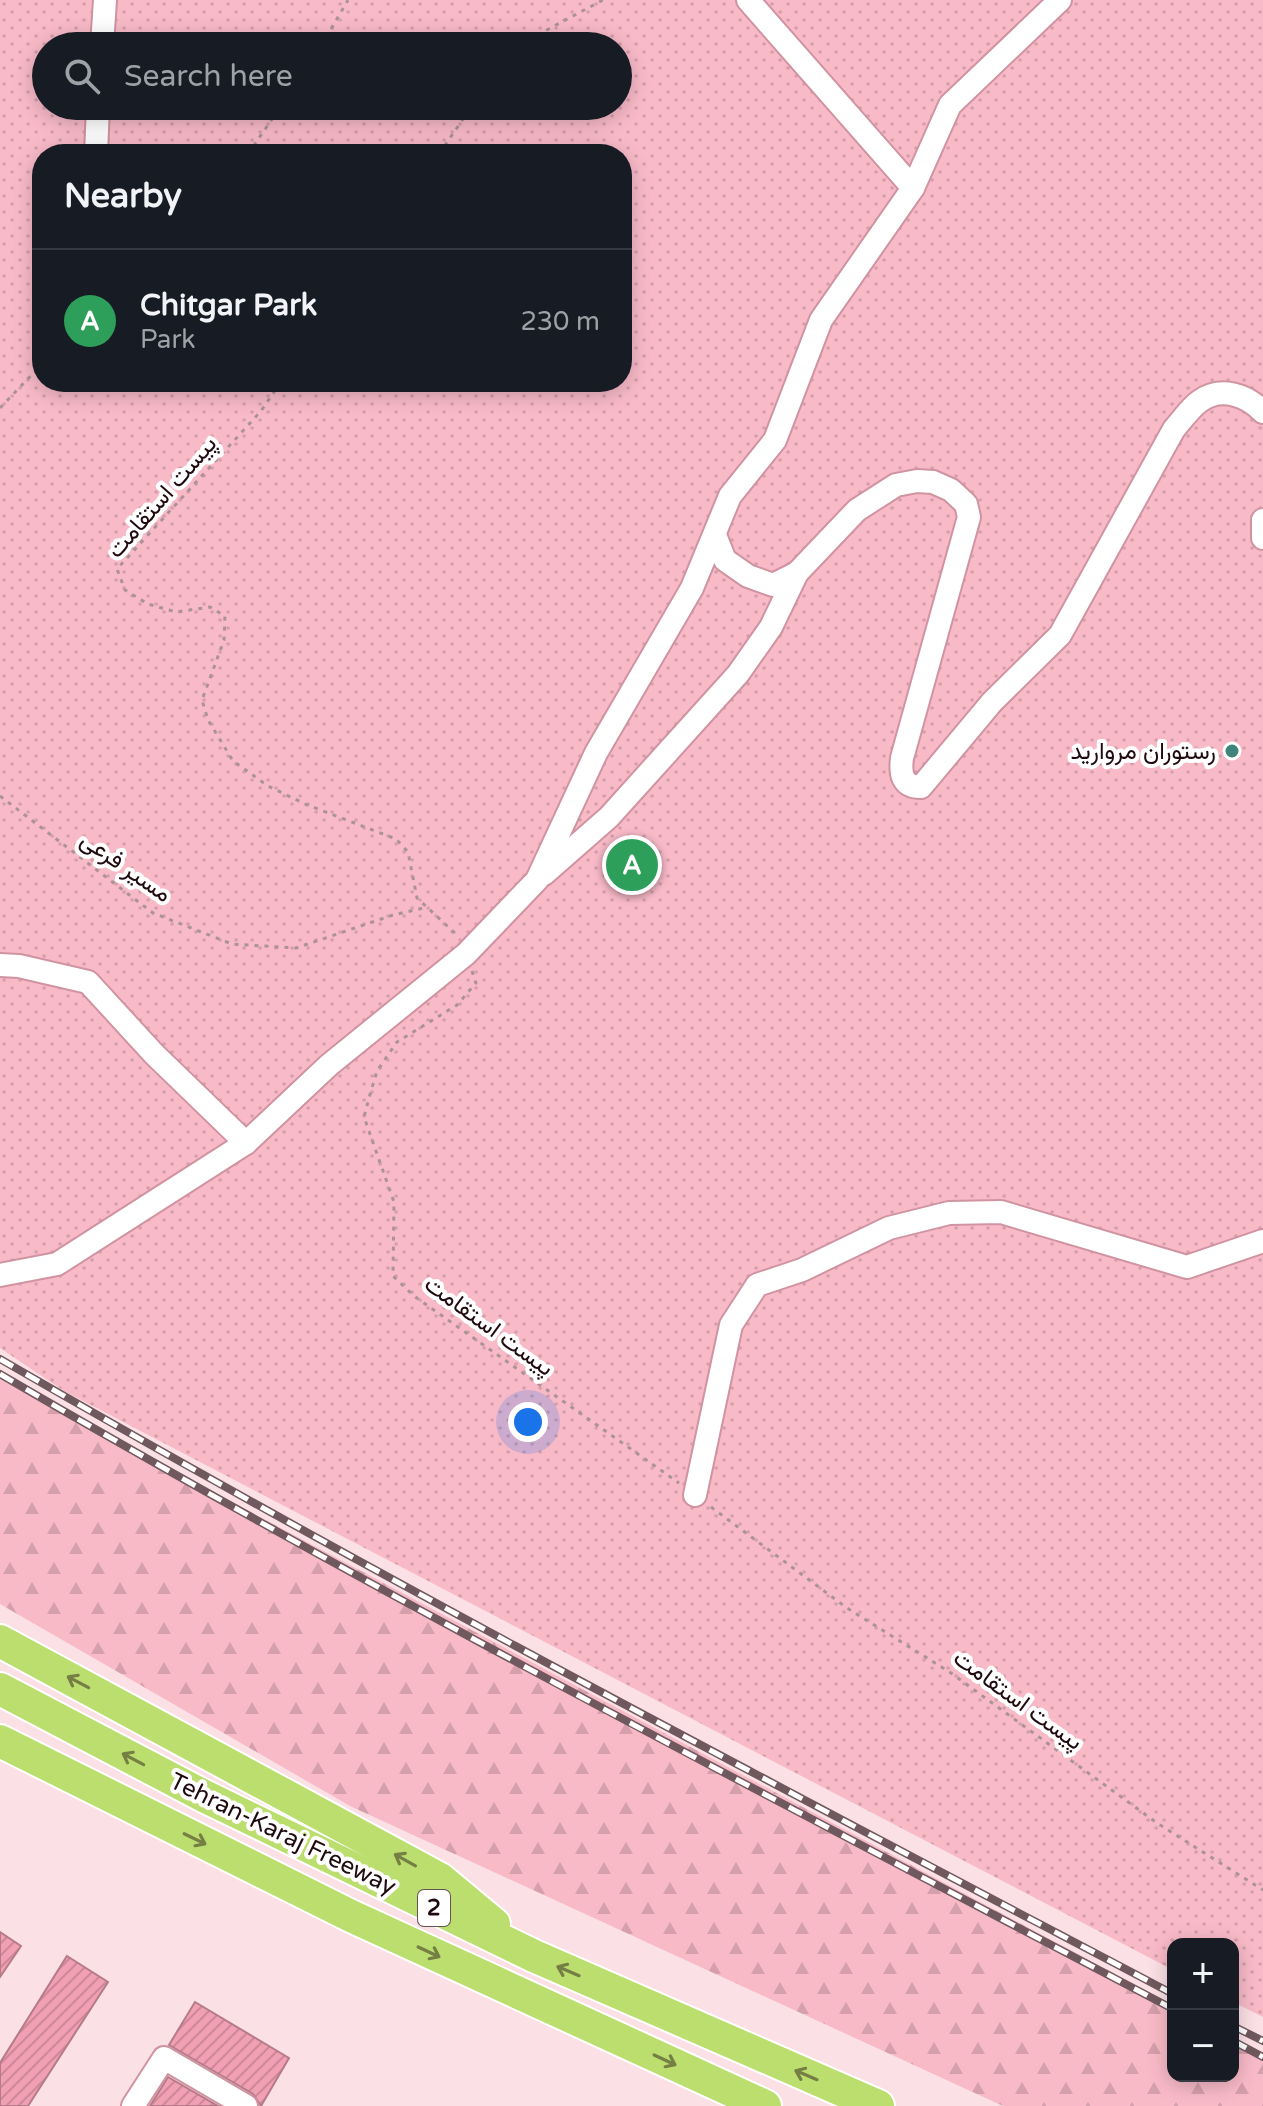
<!DOCTYPE html>
<meta charset="utf-8">
<style>
body{margin:0;font-family:"Varela Round",Vazirmatn,sans-serif;background:#20242c;color:#f1f3f6}
.controls{position:absolute;right:24px;bottom:24px;display:grid;overflow:hidden;border-radius:16px;box-shadow:0 4px 20px #0003}
.controls button{width:72px;height:72px;display:grid;place-items:center;padding:0;border:0;border-bottom:2px solid #363941;background:#171b24;color:#f1f3f6;font:40px sans-serif}
.you{position:absolute;left:528px;top:1422px;width:28px;height:28px;margin:-20px;border:6px solid #fff;border-radius:50%;background:#1a73e8;box-shadow:0 0 0 12px #1a73e833}
.badge{display:grid;place-items:center;width:52px;height:52px;border-radius:50%;background:#3e847b;color:#fff;font-size:26px;font-weight:700}
.pin{position:absolute;translate:-50% -50%;border:4px solid #fff;box-shadow:0 2px 8px #0006}
.list{margin:0;padding:0;list-style:none}
h2{display:flex;justify-content:space-between;align-items:center;height:104px;margin:0;padding:0 32px;font-size:34px}
h2 small{font-size:26px;font-weight:400;color:#9ea1a6}
.list li{display:grid;grid-template-columns:52px 1fr auto;gap:24px;align-items:center;box-sizing:border-box;height:144px;padding:0 32px;border-top:2px solid #363941}
.list b{display:block;font-size:30px;white-space:nowrap}
.list p{margin:0;font-size:26px;white-space:nowrap;color:#9ea1a6}
.list em{font-size:26px;font-style:normal;color:#9ea1a6}
.icon{flex:none;width:44px;height:44px;fill:none;stroke:currentColor;stroke-width:2;stroke-linecap:round;stroke-linejoin:round}
.map{position:relative;flex:none;width:1263px;height:2106px;overflow:hidden}
.search{position:absolute;background:#171b24;box-shadow:0 4px 20px #0003;left:32px;top:32px;width:600px;height:88px;display:flex;align-items:center;gap:20px;box-sizing:border-box;padding:0 28px;border-radius:44px;color:#9ea1a6;font-size:30px}
.panel{position:absolute;background:#171b24;box-shadow:0 4px 20px #0003;left:32px;top:144px;width:600px;height:248px;border-radius:32px}
.map>svg:first-child{display:block}
</style>
<div class="map">
<svg width="1263" height="2106" viewBox="0 0 1263 2106">
<defs>
<pattern id="forest-firs" width="22" height="20" patternUnits="userSpaceOnUse" patternTransform="scale(2)"><rect width="22" height="20" fill="#f9bac8"/><path d="M5 1l3.5 6h-7zM16 11l3.5 6h-7z" fill="#d59fab"/></pattern>
<pattern id="park-dots" width="8" height="8" patternUnits="userSpaceOnUse" patternTransform="scale(2)"><rect width="8" height="8" fill="#f9bac8"/><path d="M2 2h.1M6 6h.1" fill="none" stroke="#d59fab" stroke-width="1.8" stroke-linecap="round"/></pattern>
<pattern id="building-hatch" width="6" height="6" patternUnits="userSpaceOnUse" patternTransform="scale(2)"><rect width="6" height="6" fill="#f19fb2"/><path d="M-1 1l2-2M0 6l6-6M5 7l2-2" fill="none" stroke="#ce8898"/></pattern>
</defs>
<rect width="100%" height="100%" fill="#fbe0e5"/>
<path fill="url(#forest-firs)" d="M0,1378L1173,2005V2076H1233V2037L1263,2053V2106H1003L350,1806L0,1604Z"/>
<path fill="url(#park-dots)" fill-rule="evenodd" d="M0,0H1263V2017L1233,2002V1944H1173V1970L64,1391L0,1348ZM46,46H618V106H46ZM42,154H622V382H42Z"/>
<g fill="url(#building-hatch)" stroke="#b67b89" stroke-width="2">
<path d="M0,1932L21,1946L0,1977Z"/>
<path d="M67,1956L108,1982L28,2106H0V2063Z"/>
<path d="M195,2002L289,2058L261,2106L253,2094L169,2045Z"/>
<path d="M168,2077L218,2106H150Z"/>
</g>
<g fill="none" stroke-linecap="round" stroke-linejoin="round">
<defs>
<g id="minor">
<path d="M748,0L913,188"/>
<path d="M102,46L105,0"/>
<path d="M96,154L98,106"/>
<path d="M1263,520V538"/>
<path d="M715,535L725,560L748,576L773,585L797,573"/>
<path d="M544,874L609,817L738,674L771,627L797,573L857,510L896,485L917,481L933,482L951,490L966,504L969,517L902,758C900,774 902,787 921,787L992,702L1060,635L1174,429C1182,420 1191,407 1200,401C1221,386 1247,395 1263,412"/>
<path d="M0,965L19,966L88,982L154,1054L246,1143"/>
<path d="M0,1275L57,1264L246,1143L329,1065L466,954L537,880L596,753L692,588L730,496L775,440L821,320L913,188L950,105L1060,0"/>
<path d="M695,1495L731,1325L757,1285L802,1270L889,1228L949,1213L1001,1212L1187,1267L1263,1241"/>
<path d="M133,2106L164,2058L246,2106"/>
</g>
<g id="highway">
<path d="M0,1641L440,1879L494,1924"/>
<path d="M0,1689L204,1796L534,1956L878,2106"/>
<path d="M0,1741L351,1916L765,2106"/>
</g>
</defs>
<use href="#minor" stroke="#d093a1" stroke-width="26"/>
<use href="#highway" stroke="#fff" stroke-width="36"/>
<g stroke="#ab9297" stroke-width="3" stroke-dasharray="4 6" stroke-linecap="butt">
<path d="M321,46L348,0"/>
<path d="M521,46L526,41L603,0"/>
<path d="M248,154L281,106"/>
<path d="M439,154L472,106"/>
<path d="M281,382L261,411L117,569L125,590L148,604L176,612L210,607L225,616L224,640L202,700L208,720L233,761L268,786L305,804L396,839L408,852L417,898L457,935"/>
<path d="M0,408L42,364"/>
<path d="M0,796L153,913L232,944L296,948L393,915L428,907"/>
<path d="M472,971L476,983L457,1005L397,1042L377,1071L369,1098L364,1117L394,1202L393,1276L414,1296L679,1483"/>
<path d="M711,1507L847,1608L951,1673L1157,1823L1263,1890"/>
</g>
<use href="#minor" stroke="#fff" stroke-width="22"/>
<use href="#highway" stroke="#bbde6f" stroke-width="32"/>
<defs>
<g id="rail">
<path d="M0,1359C385,1582 780,1787 1173,1994"/>
<path d="M0,1374C384,1598 780,1802 1173,2009"/>
<path d="M1233,2026L1263,2041"/>
<path d="M1233,2041L1263,2057"/>
</g>
</defs>
<use href="#rail" stroke="#70595e" stroke-width="8"/>
<use href="#rail" stroke="#fff" stroke-width="5" stroke-dasharray="15" stroke-linecap="butt"/>
</g>
<defs><path id="oneway-shaft" d="M-6 0H5M1.5-3L5.5 0L1.5 3" fill="none" stroke-width="1.6" stroke-linecap="round" stroke-linejoin="round" transform="scale(2)"/></defs>
<g stroke="#757f44">
<use href="#oneway-shaft" transform="translate(78 1682) rotate(-152)"/>
<use href="#oneway-shaft" transform="translate(133 1759) rotate(-152)"/>
<use href="#oneway-shaft" transform="translate(195 1839) rotate(26)"/>
<use href="#oneway-shaft" transform="translate(405 1860) rotate(-151)"/>
<use href="#oneway-shaft" transform="translate(429 1952) rotate(25)"/>
<use href="#oneway-shaft" transform="translate(568 1971) rotate(-157)"/>
<use href="#oneway-shaft" transform="translate(665 2060) rotate(25)"/>
<use href="#oneway-shaft" transform="translate(806 2075) rotate(-157)"/>
</g>
<circle fill="#3e847b" stroke="#fff" stroke-width="3" cx="1232" cy="751" r="8"/>
<g text-anchor="middle" dominant-baseline="central" stroke-width="8" stroke-linejoin="round" paint-order="stroke">
<rect fill="#fff" stroke="#625457" stroke-width="2" x="418" y="1890" width="32" height="36" rx="6"/>
<g font-size="22" font-weight="bold" fill="#1f0a0f">
<text x="434" y="1908">2</text>
</g>
<g font-size="24" fill="#1f0a0f" stroke="#fff">
<text transform="translate(162 497) rotate(-49)">پیست استقامت</text>
<text transform="translate(126 867) rotate(35)">مسیر فرعی</text>
<text transform="translate(489 1326) rotate(36)">پیست استقامت</text>
<text transform="translate(1018 1700) rotate(36)">پیست استقامت</text>
<text transform="translate(283 1834) rotate(26)">Tehran-Karaj Freeway</text>
</g>
<g font-size="24" fill="#1f0a0f" stroke="#fff" text-anchor="end">
<text x="1216" y="751">رستوران مروارید</text>
</g>
</g>
</svg>
<div class="controls">
<button>+</button>
<button>−</button>
</div>
<div class="you"></div>
<div class="pin badge" style="left:632px;top:865px;background:#2e9e5b">A</div>
<div class="search"><svg class="icon" aria-label="search" viewBox="0 0 24 24"><circle cx="10" cy="10" r="6"/><path d="M15 15l6 6"/></svg>Search here</div>
<section class="panel">
<h2>Nearby<small></small></h2>
<ul class="list">
<li><span class="badge" style="background:#2e9e5b">A</span><div><b>Chitgar Park</b><p>Park</p></div><em>230 m</em></li>
</ul>
</section>
</div>
